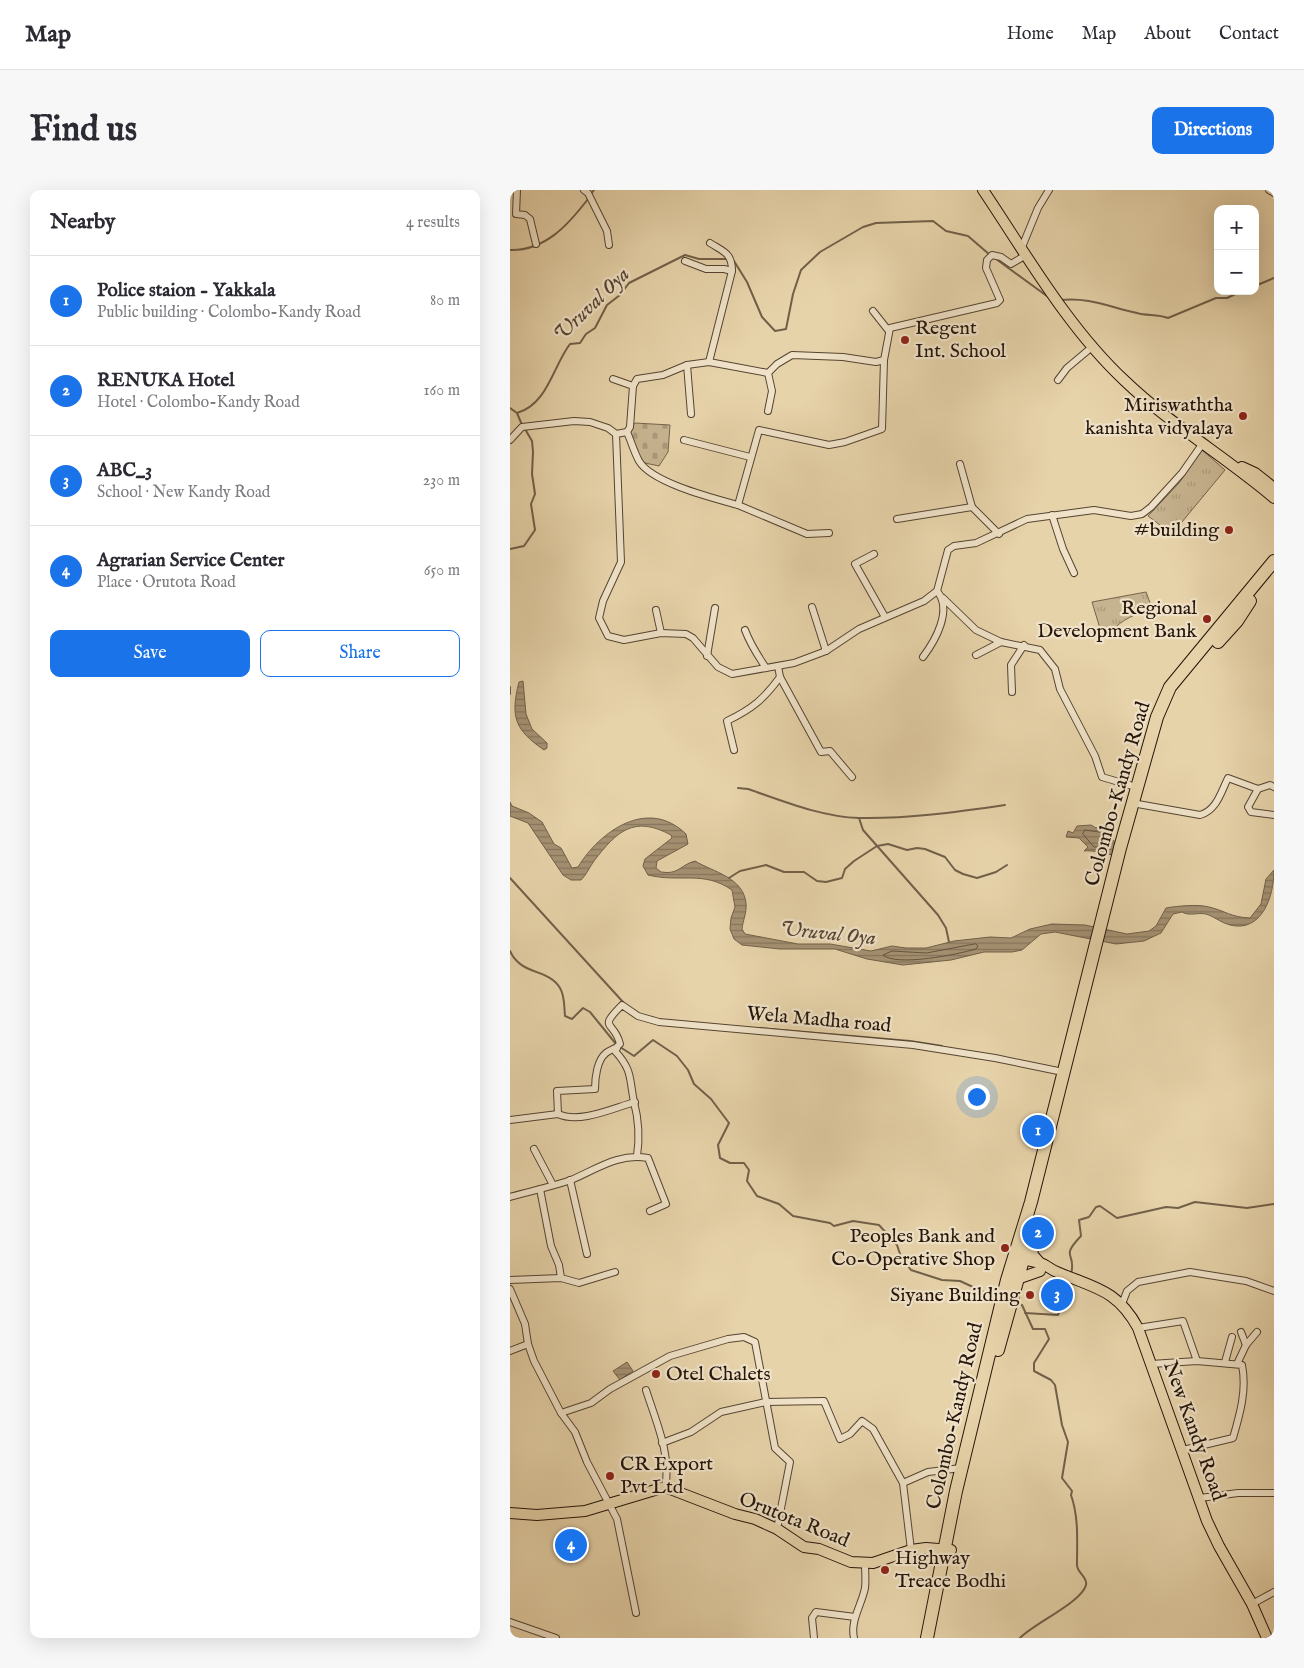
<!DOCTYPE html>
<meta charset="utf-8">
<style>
body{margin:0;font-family:"IM FELL English",serif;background:#f7f7f7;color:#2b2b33}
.controls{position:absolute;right:15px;top:15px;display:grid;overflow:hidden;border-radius:10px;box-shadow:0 5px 20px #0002}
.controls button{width:45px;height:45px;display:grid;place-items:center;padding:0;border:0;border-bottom:1px solid #e1e1e2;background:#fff;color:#2b2b33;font:25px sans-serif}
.you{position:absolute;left:466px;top:906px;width:18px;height:18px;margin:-12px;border:4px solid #fff;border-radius:50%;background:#1a73e8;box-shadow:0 0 0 8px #1a73e833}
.badge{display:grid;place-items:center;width:32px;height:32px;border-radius:50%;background:#1a73e8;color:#fff;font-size:16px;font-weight:700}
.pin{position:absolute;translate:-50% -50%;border:2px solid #fff;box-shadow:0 1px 5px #0006}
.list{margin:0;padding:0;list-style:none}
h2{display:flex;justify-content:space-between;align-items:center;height:65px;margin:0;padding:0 20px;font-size:21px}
h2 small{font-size:16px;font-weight:400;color:#7c7c81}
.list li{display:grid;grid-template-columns:32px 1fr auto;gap:15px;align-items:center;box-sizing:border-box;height:90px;padding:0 20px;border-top:1px solid #e1e1e2}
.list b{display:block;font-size:19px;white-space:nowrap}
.list p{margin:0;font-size:16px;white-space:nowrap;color:#7c7c81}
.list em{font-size:16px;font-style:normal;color:#7c7c81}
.actions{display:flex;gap:10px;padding:15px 20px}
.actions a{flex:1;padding:11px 0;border:1px solid #1a73e8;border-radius:10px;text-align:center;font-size:18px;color:#1a73e8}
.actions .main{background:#1a73e8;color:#fff}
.map{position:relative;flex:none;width:764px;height:1448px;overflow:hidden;border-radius:10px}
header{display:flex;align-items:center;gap:30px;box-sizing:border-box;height:70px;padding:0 25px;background:#fff;border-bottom:1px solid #e1e1e2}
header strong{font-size:24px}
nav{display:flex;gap:28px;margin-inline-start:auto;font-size:18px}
.intro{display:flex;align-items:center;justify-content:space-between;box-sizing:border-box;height:120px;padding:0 30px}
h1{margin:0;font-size:35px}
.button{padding:12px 22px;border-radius:10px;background:#1a73e8;color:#fff;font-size:18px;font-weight:700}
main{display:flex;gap:30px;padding:0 30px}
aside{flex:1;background:#fff;border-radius:10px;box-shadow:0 5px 20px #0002}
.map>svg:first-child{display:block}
</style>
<header>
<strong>Map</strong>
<nav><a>Home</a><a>Map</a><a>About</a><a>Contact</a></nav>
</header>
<div class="intro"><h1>Find us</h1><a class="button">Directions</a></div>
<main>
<aside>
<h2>Nearby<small>4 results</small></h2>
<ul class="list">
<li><span class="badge">1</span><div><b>Police staion - Yakkala</b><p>Public building · Colombo-Kandy Road</p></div><em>80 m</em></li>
<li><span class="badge">2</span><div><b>RENUKA Hotel</b><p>Hotel · Colombo-Kandy Road</p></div><em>160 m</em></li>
<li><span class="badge">3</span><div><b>ABC_3</b><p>School · New Kandy Road</p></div><em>230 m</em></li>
<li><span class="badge">4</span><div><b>Agrarian Service Center</b><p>Place · Orutota Road</p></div><em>650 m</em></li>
</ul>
<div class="actions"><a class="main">Save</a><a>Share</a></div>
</aside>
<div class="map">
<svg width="764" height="1448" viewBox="0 0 764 1448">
<defs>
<pattern id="grass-tufts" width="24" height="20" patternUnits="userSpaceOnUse" patternTransform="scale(1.25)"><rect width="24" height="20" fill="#c6b38f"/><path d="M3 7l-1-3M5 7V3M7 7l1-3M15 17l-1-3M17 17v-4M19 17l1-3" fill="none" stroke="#aa997a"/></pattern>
<pattern id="cemetery-stones" width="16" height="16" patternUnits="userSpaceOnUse" patternTransform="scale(1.25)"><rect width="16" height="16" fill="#c6b38f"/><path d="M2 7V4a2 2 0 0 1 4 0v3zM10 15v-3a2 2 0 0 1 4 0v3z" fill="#aa997a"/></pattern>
<pattern id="water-rules" width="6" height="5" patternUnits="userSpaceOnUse" patternTransform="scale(1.25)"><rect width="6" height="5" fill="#a59273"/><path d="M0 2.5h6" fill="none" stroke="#86765d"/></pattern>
</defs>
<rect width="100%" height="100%" fill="#e7d3aa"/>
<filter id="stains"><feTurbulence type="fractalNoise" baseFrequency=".004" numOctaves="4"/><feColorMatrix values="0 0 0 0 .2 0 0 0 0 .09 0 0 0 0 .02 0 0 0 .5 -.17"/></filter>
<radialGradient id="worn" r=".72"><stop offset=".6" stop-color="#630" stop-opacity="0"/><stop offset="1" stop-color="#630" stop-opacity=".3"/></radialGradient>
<g fill="url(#grass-tufts)" stroke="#75644c">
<path d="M692,260L715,280L662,344L638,326L669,293Z"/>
<path d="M636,402L642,418C628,424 610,429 602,442L592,445L582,412Z"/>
</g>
<path fill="url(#cemetery-stones)" stroke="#75644c" d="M125,233L160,235L158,262L149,276L130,272L117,242Z"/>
<g fill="url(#water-rules)" stroke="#716049">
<path d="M13,491L16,524L22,539L37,553V558L34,560C5,540 0,527 9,492Z"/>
<path d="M0,612L2,616L19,623L32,632L44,654L51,658L62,678L68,677C90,641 138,607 176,644L178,654L147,671L146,678L151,682C169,685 170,675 185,671C203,682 233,687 236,713C237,722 233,730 232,739L235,744L288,754H320L361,761L382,756L396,758H416L444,751L480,747L501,748L520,739L542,734L575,735L617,744L639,741L646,736L656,718C667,716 688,714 699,717C716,721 720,727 740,728L751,714L756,689L764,680C764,706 752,743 720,735C712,733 706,728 699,725C690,721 680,727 672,722L663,724L651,743L634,751L606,754L545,742L531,744L512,760L502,762H474L441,770L393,775L357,769L325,759H270L232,755L224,749L220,739L221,728L225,717L222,700C193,680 170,693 138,685L133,676L135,669L162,648L161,645C124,625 107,641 84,671C79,678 77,684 71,690H61L53,685L18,633L0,626Z"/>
<path d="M581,635L586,638L590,635L605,639L601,648L608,655L605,666C596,663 582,660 574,661L578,657L569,648L556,647L558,641L563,643L567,636Z"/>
<path d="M117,1172L123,1181L110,1190L103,1181Z"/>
</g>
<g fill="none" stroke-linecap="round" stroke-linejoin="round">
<g stroke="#64533e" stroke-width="1">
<path d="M575,640L596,643L600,657H584L573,644Z"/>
<path d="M466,754L468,756L466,759C449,764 387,777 373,765L382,761L416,763Z"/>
</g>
<g stroke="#716049" stroke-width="2">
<path d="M80,5L84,0"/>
<path d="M0,60C35,61 58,35 78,9"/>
<path d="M486,69L541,109"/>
<path d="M224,71L237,92L252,127L265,141L276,139L283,104L291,80L310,62L353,37L366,33L423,31L436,41L458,46L480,65"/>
<path d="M745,96L764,88"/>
<path d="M550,110C580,107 599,117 627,123C637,126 647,124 658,128L706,108H717L732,101"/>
<path d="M0,218L7,223"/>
<path d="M12,235L7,223C38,214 43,176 60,154L70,153L76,144L85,138L97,115L110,105L119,93L175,65L189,69H217"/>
<path d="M0,359L14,356L25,340L21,314L25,304L22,284L23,262L22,251L15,239"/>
<path d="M0,497V504"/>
<path d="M228,598L238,599C273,611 312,627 349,628C397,629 447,622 495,615"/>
<path d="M349,628L353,640L428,725L436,738L439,752"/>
<path d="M0,688L113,812"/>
<path d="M219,688L230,681L256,675L274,682H294L307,691L316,692L332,688L335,679L344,671L367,656L378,654L397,660L407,658L415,659L435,667L445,680L453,684L467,688L486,682L497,675"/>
<path d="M0,761C11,786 38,778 50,798C55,806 54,817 55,826L62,829L73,818L80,822L106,854"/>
<path d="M250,838L400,851L432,856"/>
<path d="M110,857L124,866L143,850L167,866L178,880L184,894L201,909L219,933L208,955L210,968L220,973H234L239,980L237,991L247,1006L269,1014L283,1026L320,1033L324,1036L343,1031L369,1035L387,1055L391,1067L401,1080L432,1090L450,1091L489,1109"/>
<path d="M561,1084C567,1062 549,1069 571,1046L569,1030L579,1027L586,1017L590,1016L607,1028L656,1017L668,1018L685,1012L737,1018L764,1014"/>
<path d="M505,1113L512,1115L523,1139H535L539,1149L524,1173V1181L541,1190L545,1195L552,1235L558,1252L552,1288L562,1301L561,1305C569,1328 567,1351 567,1375C567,1383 578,1387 576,1395C572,1412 523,1434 510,1448"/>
<path d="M515,1123L548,1125L559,1091"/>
</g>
<defs>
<g id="street">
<path d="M7,0L6,24L15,25L20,29L26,54"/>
<path d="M74,0L78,3L97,41L99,55"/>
<path d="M759,0L764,3"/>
<path d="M512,57L528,18L539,0"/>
<path d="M516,65L501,74L491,67L482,65L477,70L476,78L490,110L487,113L380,138L374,170L366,172L333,167L282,165L267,174L258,183L199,172L177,175L153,185L127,189L123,196L120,237L117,242L106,244L111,372L93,411L89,428L98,446L114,450L151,443L176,444L183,448L208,477L222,484L284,473L316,461L349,439L414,411L427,401L438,360L444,356L466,353L517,329L584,320L621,326L632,324L641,317L672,283L693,253"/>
<path d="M175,71L196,79H214L222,81"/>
<path d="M363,121L378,140"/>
<path d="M199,172L222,81C222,63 214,62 200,53"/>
<path d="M177,175L181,224"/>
<path d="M103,189L123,196"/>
<path d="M548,190L557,178L582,157"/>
<path d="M258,221L262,201L258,183"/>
<path d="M117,242C121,251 124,262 129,271C142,293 203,308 228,315"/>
<path d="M0,250L12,237L64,231L80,232L98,238L106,244"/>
<path d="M174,250L240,267"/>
<path d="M450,274L462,317L489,344"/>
<path d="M542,325L553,359L564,383"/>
<path d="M387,329L462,317"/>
<path d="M319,343L297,344L228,315L249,240L319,255L335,252L372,239L374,170"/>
<path d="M364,364L345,374L375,427"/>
<path d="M433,408L466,440L491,452L530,460L545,479L550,499L585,566L592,587L626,597"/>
<path d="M302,417L316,461"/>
<path d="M146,420L151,443"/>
<path d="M235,440C241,456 247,464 256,478"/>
<path d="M466,465L491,452"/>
<path d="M197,466L205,418"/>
<path d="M413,467C425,451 443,420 427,401"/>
<path d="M268,476L270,487L311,562L320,561L342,587"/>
<path d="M502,502L501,475L514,455"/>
<path d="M224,560L217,531C242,519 254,509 270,487"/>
<path d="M748,599L738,617L741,622L764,625"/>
<path d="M622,613L690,625C707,620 711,602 718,588L748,599L760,595L764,597"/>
<path d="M107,858L105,861C123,881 119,888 124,912C129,931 130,946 127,966"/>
<path d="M48,924L47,901L85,899C85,888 87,870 96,863C101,859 106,859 110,854C104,830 87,840 112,815L128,826L149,832L403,855L485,868L553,882"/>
<path d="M0,930L48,924C70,934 103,918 125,912"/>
<path d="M24,959L43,995"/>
<path d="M60,990L77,1064"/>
<path d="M30,999L41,1056L49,1075L51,1088"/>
<path d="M0,1007C20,1001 41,997 61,990C87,979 108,963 138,968L156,1014L140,1021"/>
<path d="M0,1090L51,1088L69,1093L105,1082"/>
<path d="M0,1099L15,1134L18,1154L24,1171L51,1223L65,1242L77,1272L107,1329L126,1423"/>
<path d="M612,1114L617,1101L628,1092L680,1082L736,1091L764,1101"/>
<path d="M628,1138L673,1131L687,1171"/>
<path d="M731,1142L736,1155"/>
<path d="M0,1161L18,1154"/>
<path d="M715,1172L722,1147"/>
<path d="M641,1174L687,1171L732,1175C737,1200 730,1224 723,1248L673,1260"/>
<path d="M727,1174L736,1155L747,1142"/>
<path d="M136,1200C145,1229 162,1266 155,1297"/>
<path d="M51,1223L81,1213L100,1199L160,1166L218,1149L234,1147L245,1152L265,1258L280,1272L267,1339"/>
<path d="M152,1253L181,1242L211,1222L256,1212L314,1211L330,1249L340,1244L352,1231L363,1239L393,1293L401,1360"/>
<path d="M393,1293L418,1282L451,1278"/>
<path d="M690,1308L728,1303H764"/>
<path d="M742,1414L764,1402"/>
<path d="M0,1432L46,1448"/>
<path d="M304,1448L302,1428L306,1422L345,1427"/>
<path d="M344,1448C340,1431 352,1414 355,1398C356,1390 355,1381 355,1374"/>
</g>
<g id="primary">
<path d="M473,0C516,64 558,138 615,191C661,235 716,267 764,308"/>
<path d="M732,277L745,283L764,298"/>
<path d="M520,1044L523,1065L530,1073"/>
<path d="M507,1068C515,1070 523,1071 530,1073C537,1075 541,1080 547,1082C584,1098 607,1099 628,1138L697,1331L709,1356L742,1414L757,1448"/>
<path d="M507,1089L530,1081"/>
<path d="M0,1323L27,1325L75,1321L155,1297L225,1324L245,1329L267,1339L294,1357L309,1359L341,1372L363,1373L401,1360L416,1358L441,1360"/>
</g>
<g id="highway">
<path d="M708,452L727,431L740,411"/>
<path d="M488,1160L518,1052"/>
<path d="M417,1448L446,1301L497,1090L521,1012L610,658L647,527L660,497L764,371"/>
</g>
</defs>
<use href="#street" stroke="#554431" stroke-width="8"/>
<use href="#primary" stroke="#241409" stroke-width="12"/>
<use href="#highway" stroke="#241409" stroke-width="14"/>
<use href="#street" stroke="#efe2c8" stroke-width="6"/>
<use href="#primary" stroke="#e7d3aa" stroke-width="10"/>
<use href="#highway" stroke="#e7d3aa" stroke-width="12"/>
</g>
<g fill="#8f2418" stroke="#efe2c8" stroke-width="2">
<circle cx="395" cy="150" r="5"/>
<circle cx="733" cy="226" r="5"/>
<circle cx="719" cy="340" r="5"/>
<circle cx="697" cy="429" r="5"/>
<circle cx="495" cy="1058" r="5"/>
<circle cx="520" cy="1105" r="5"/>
<circle cx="146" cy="1184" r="5"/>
<circle cx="100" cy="1286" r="5"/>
<circle cx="375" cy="1380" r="5"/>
</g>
<g text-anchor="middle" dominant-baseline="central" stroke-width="4.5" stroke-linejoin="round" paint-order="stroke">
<g font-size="20" fill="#241409" stroke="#efe2c8" text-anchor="end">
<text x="405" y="138" text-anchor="start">Regent<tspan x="405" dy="23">Int. School</tspan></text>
<text x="723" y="215">Miriswaththa<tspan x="723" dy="23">kanishta vidyalaya</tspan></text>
<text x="709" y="340">#building</text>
<text x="687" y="418">Regional<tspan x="687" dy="23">Development Bank</tspan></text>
<text x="485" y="1046">Peoples Bank and<tspan x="485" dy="23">Co-Operative Shop</tspan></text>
<text x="510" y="1105">Siyane Building</text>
<text x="156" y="1184" text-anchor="start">Otel Chalets</text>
<text x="110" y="1274" text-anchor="start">CR Export<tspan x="110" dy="23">Pvt Ltd</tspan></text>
<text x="385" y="1368" text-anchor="start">Highway<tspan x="385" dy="23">Treace Bodhi</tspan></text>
</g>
<g font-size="20" fill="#241409" stroke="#efe2c8">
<text transform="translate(608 604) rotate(-74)">Colombo-Kandy Road</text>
<text transform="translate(309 830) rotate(5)">Wela Madha road</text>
<text transform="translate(445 1226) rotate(-77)">Colombo-Kandy Road</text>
<text transform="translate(684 1241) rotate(70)">New Kandy Road</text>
<text transform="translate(284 1330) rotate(22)">Orutota Road</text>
</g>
<g font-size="21" font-style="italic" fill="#584633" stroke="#efe2c8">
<text transform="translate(82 115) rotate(-44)">Uruval Oya</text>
<text transform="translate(318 744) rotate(6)">Uruval Oya</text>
</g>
</g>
<rect width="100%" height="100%" filter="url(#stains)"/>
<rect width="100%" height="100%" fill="url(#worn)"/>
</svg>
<div class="controls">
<button>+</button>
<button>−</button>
</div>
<div class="you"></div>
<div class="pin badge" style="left:528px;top:941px">1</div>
<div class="pin badge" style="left:528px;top:1043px">2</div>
<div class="pin badge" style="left:547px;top:1105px">3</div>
<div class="pin badge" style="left:61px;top:1355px">4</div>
</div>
</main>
